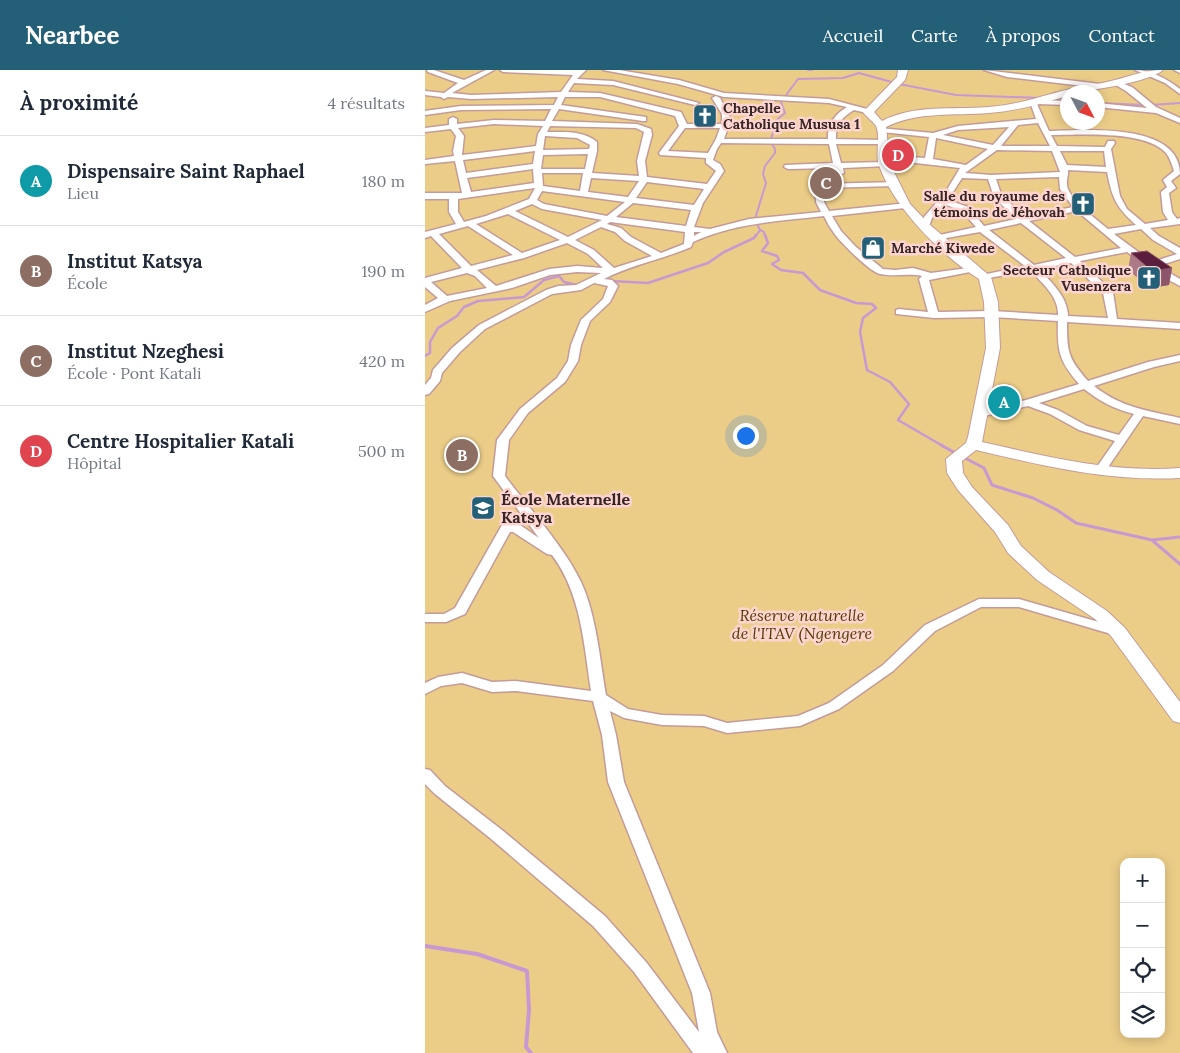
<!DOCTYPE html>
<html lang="fr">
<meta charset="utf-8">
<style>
body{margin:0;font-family:Lora,serif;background:#f2f2f3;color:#1f2937}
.controls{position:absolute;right:15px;bottom:15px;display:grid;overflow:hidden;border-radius:10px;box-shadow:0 2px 12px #0003}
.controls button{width:45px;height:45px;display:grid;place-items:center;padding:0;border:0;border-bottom:1px solid #e0e1e3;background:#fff;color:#1f2937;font:25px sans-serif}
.compass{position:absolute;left:635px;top:15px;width:45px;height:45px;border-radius:50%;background:#fff;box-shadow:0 2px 12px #0003;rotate:131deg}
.you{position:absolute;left:320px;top:365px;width:18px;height:18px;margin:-12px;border:4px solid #fff;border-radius:50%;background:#1a73e8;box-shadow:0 0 0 8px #1a73e833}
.badge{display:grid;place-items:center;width:32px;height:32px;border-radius:50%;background:#236077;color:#fff;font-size:16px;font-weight:700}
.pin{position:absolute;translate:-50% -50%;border:2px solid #fff;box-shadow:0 1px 5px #0006}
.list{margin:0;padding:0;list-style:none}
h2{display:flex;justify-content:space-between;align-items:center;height:65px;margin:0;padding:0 20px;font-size:21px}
h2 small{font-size:16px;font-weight:400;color:#747a83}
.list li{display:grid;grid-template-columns:32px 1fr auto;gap:15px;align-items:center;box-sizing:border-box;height:90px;padding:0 20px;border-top:1px solid #e0e1e3}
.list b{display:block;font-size:19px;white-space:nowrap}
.list p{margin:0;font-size:16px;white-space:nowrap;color:#747a83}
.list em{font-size:16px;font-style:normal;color:#747a83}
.icon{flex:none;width:28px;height:28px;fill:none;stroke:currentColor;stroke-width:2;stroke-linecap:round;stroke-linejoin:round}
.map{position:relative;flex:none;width:755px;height:983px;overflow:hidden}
header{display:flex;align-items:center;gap:30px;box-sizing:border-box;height:70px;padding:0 25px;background:#236077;color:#fff}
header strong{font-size:24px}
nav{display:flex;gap:28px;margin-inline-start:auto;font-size:18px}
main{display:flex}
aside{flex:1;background:#fff}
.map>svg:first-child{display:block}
</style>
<header>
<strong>Nearbee</strong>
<nav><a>Accueil</a><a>Carte</a><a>À propos</a><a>Contact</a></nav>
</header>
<main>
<aside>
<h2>À proximité<small>4 résultats</small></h2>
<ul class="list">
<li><span class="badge" style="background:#0f9aa8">A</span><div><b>Dispensaire Saint Raphael</b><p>Lieu</p></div><em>180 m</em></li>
<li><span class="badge" style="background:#8d6e63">B</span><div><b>Institut Katsya</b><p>École</p></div><em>190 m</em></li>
<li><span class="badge" style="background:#8d6e63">C</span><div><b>Institut Nzeghesi</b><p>École · Pont Katali</p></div><em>420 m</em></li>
<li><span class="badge" style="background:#e0444e">D</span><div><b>Centre Hospitalier Katali</b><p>Hôpital</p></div><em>500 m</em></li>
</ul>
</aside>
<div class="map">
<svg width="755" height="983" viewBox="0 0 755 983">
<rect width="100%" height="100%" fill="#fed4d1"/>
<path fill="#eccd88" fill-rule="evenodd" d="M0,0H755V983H0ZM642,22H672V52H642ZM699,792H736V964H699Z"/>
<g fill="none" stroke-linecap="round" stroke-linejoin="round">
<g stroke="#c898d2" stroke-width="2">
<path d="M383,0H387"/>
<path d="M627,29L642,31"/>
<path d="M672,33L720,35"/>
<path d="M726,35L755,33"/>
<path d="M331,166L335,160"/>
<path d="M340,166L339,162L335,160L330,149L341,113L338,104L340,96L350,83V79L345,71L350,58L347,54L360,43L356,32L373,9L418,8L434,3L474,14L531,25L616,28"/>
</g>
<g stroke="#c898d2" stroke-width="2.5">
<path d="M340,165L343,173L337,181L352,186L354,190L347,194L356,200L378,203L395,220L431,233L447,234L451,238L438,248L435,262L442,300L465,312L484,334L473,350L518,376"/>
<path d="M186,211L223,213L283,193L299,182L329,168L331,165"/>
<path d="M0,286L5,283V272L13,258L32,246L39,237L53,231L99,227L119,210L134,206L139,212L152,215"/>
</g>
<g stroke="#c898d2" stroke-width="3">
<path d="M516,375L532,384"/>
<path d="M538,387L559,398L567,415L608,428L632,440L651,453L727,470L755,467"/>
<path d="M728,471L755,494"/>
</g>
<path stroke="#c898d2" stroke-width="4" d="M0,876L52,884L102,901L104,940L101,977L106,983"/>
<defs>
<g id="street">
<path d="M2,0H9L39,10L61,0H69L27,23L46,25L136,22L148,5L78,2L75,0H161L152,9L188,11L274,33L270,35L188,15L149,13L143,22L175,23L256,42L262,54H297V44L287,28L291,26L295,28L306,49L299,69H403C402,55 410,44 422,37L404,33L299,27L253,14L178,0H194L254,10L299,23L404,29L446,40V44L429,40C417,47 410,55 411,69L457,70L461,72L457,74H411L416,93L459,92H462V96L418,98L419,103L415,105H412L410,98L363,99L359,97L360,95L408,93L404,74L296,73L292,79L288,90L295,94L299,101L278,133L269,157L285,159L324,149L396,142L391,132L390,116L394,114L472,112V116H469L398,118L399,132L404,141L483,133V137L480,138L407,146L416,161L431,177L458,199L470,200L488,198L506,203L550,197V201L504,210L513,242L567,241L633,245C634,227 617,213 606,201L557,209V205L600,196L555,162L510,170V166L551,157L537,141L519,134L507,148L503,159H497L496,157L499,147L520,123L535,98L455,89L454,87L458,85L500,88L504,67L457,62H454V58L508,63L533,56L611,49L605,32L613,30L642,31V35L612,34L624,61C659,60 755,52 755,104L746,111L751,118L744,123L747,142L752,149L755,148V154L725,158L734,166L755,178V189L733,196L755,209V216L721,198L720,195L702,182L655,191L688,222L692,249L755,253V259L642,252C642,282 643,288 663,311L723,292L755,285V291L729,297L669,316C697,338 721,340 755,348V354L718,346L679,403L675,404L669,401L690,371L654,360L625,344L603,336L555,347L550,344L551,342L601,330L654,314C634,291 632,281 633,251L567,247L509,248L471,244V240L474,239L503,242L494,209L497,206C483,203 469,207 455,204C445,202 415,172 409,163C405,158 402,152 399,146C354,151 310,153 268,172L266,177C238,189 206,195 179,209L187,210L193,216L185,232L165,251L156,275L153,291L140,312L103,343L84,370L80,406C103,437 140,478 156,512C171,544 175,589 181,625L203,639L237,645L279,646L302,653L373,646L404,633L458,595L500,555L554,529H594L698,559L700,562L698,565L693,566L594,537H556L510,561L468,601L414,639L375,656L302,663L279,656L237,655L199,648L185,641L191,665L199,712L285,923L292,962L302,983H268L209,902L168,856L65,768L10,724L0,714V699L5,700L20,716L77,760L180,846L221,892L274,962L267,923L183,712L177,665L168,631L91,621L67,622L37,613L16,616L0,624V613L13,607L37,603L67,612L91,611L166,621C159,575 156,523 127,485L122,484L88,462H85L40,544L21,552H0V544H19L30,538L77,455H95L114,468L68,406L72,370L95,339L132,308L143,291L146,275L156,250L178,229L183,216L169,213L156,220L127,224L60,259L35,282L17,303L15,311L4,324L0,325V315L6,308L8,300L27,278L54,255L121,220L133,216L151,215L176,203L152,202L125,205L87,218L25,231L0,242V235L13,228L0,217V208L37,198L6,166L0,168V162L31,154L24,142V129H0V123H37L30,91L0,94V90L29,86L28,81L31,66L26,59L0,62V58L24,55V49L28,47L32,49V54L69,50L120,51L126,39L36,40L0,45V41L36,36L129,35L133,27L46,29L23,27L19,29L16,27L0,25V21L19,23L33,13L3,2ZM140,27H175L250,46L254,56L234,83L235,85L281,88V93L291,101L282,114L222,107L220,91L227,65L226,59L212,54L127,51L134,39L218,51H221V47L136,35ZM613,53L625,76H576L593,55ZM69,54L118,56L113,64L111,76L37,85L39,66L33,58ZM125,56L211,58L219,62L212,91L214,106L167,103L172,81V72C158,60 139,62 122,62ZM584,57L568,75L518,65L533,60ZM260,58H295L291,69L283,83L243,81ZM626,65C656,65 720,60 741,83C745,88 747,95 749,101L738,110L742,117L736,122L738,142L743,150L720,154L702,139L695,126L686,79L690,73L689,71H683L680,77L632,76ZM120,66L152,68L165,75L164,79L118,80ZM511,68L563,79L541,95L508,89ZM572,80L627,81L635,102L566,105L540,103ZM110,81L108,94L41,103L38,90ZM635,81H679L681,97L642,95ZM163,84L160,99H116L118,85ZM108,99L109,113L46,122L42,108ZM643,100L682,102C687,128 691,137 711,155L683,159C671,149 649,133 643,119C640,112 644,105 643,100ZM117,103H158L155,121L118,116ZM634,107L635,119L648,137L599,147L576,124L571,109ZM166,108L214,111L203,127L163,122ZM537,108L563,109L569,127L591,149L559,156L543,137L523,130ZM222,112L279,119L269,135L211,128ZM110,118L104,129L61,146L39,152L33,142V129ZM117,121L200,132L182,146L119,134L112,130ZM208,133L266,140L261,156L191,147ZM107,134L117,139L177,150L143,167L90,141ZM652,141L696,178L650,187L604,151ZM83,144L135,170L97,183L51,154ZM185,152L260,162L259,174L236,183L206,167L196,158L182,154ZM596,153L641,188L609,195L564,160ZM43,156L88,185L46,196L14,164ZM176,157L190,162L200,171L227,186L189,198L169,180L150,170ZM716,159L728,170L752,184L727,192L689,164ZM269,162H276L269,166ZM142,173L163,184L178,198L152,196L124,199L71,216L52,200L99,188ZM646,193L678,223L683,248L643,246C643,227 626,212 614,199ZM42,203L50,206L62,218L22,226L6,212ZM659,319C676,332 689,339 709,344L694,365L662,356L633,340L614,333Z"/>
<path d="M559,0L675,14L679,16L675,18L582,7Z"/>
<path d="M710,0C726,0 742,9 755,19V24L740,13Z"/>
<path d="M749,0H755V3Z"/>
<path d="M691,11L707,17L731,37L755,48V53L731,43L672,37V33L722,38L701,21L689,14V12Z"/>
</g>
<path id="secondary" d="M473,0H483L480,10L449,42L457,51C490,34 527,40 563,37C593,35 616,26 645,19C659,16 675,14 690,10C706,6 720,0 738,0C725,12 661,22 642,22V26C616,34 591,41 564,43C529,46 493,41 461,57L465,94L485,134L504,154L566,207L573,232L575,278L557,372C623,387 687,403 755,398V408C685,412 619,396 551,380L537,391L538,403L547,417L583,455L596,476L624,502L682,541L700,558L755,632V653L748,651L686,566L670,549L612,510L583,483L570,462L533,420L522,403L521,389L541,373L543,367L561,278L559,232L554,209C517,186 468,137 454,95C450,83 456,67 451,56C448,51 441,47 438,42L472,7Z"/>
</defs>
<use href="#street" stroke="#c39b98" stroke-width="3"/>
<use href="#secondary" stroke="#c39b98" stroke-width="2"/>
<use href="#street" fill="#fff" fill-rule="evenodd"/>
<use href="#secondary" fill="#fff" fill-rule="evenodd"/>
</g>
<g fill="#ac7987">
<path d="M706,183L747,198L744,215L725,218L703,200Z"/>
<path d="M574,315L586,323L585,332L574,335L573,324Z"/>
</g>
<g fill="#8c5569">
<path d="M747,198L744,215L725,218L727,201Z"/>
<path d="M586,323L585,332L574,335L575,325Z"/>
</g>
<g fill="#5b1e3d" stroke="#8c5569">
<path d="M722,181L747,198L727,201L706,183Z"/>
<path d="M574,315H585L586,323L575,325Z"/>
</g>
<defs>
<symbol id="church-square" viewBox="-11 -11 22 22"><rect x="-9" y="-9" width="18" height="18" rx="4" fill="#236077" stroke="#fed4d1"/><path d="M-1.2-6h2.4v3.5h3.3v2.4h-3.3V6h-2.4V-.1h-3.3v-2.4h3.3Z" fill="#fff"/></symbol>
<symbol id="shop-square" viewBox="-11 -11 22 22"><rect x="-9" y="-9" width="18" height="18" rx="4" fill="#236077" stroke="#fed4d1"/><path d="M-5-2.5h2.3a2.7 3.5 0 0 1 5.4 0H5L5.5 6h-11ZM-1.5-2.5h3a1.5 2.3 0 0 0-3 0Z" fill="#fff"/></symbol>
<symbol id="school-square" viewBox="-11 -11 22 22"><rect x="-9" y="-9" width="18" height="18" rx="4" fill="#236077" stroke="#fed4d1"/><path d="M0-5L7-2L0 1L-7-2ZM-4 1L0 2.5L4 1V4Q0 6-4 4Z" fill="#fff"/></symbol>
</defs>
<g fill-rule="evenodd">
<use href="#church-square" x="266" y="32" width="28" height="28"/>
<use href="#church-square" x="644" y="120" width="28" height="28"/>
<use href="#shop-square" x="434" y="164" width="28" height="28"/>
<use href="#church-square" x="710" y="194" width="28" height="28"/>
<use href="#school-square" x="44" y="424" width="28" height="28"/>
</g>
<g text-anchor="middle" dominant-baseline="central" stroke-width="5" stroke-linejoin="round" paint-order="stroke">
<g font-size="14" font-weight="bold" fill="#352524" stroke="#fed4d1" text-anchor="start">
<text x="298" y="38">Chapelle<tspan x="298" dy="16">Catholique Mususa 1</tspan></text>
<text x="640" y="126" text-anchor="end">Salle du royaume des<tspan x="640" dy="16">témoins de Jéhovah</tspan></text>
<text x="466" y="178">Marché Kiwede</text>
<text x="706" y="200" text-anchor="end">Secteur Catholique<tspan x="706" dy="16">Vusenzera</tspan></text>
</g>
<g font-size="16" font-weight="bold" fill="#352524" stroke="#fed4d1" text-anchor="start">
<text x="76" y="429">École Maternelle<tspan x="76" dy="18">Katsya</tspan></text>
</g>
<g font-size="16" font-style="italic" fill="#513c00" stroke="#fed4d1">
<text x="377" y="545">Réserve naturelle<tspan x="377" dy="18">de l'ITAV (Ngengere</tspan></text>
</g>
</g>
</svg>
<div class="controls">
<button>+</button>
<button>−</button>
<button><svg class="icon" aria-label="locate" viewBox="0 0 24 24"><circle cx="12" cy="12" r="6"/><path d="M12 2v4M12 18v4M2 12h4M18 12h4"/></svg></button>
<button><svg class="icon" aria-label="layers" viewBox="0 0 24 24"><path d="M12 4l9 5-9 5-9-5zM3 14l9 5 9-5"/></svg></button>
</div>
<svg class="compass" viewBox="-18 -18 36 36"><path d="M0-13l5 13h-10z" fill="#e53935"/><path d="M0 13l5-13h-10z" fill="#747a83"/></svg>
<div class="you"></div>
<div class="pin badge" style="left:579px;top:332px;background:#0f9aa8">A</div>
<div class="pin badge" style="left:37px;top:385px;background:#8d6e63">B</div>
<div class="pin badge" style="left:401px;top:113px;background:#8d6e63">C</div>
<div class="pin badge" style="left:473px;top:85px;background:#e0444e">D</div>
</div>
</main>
